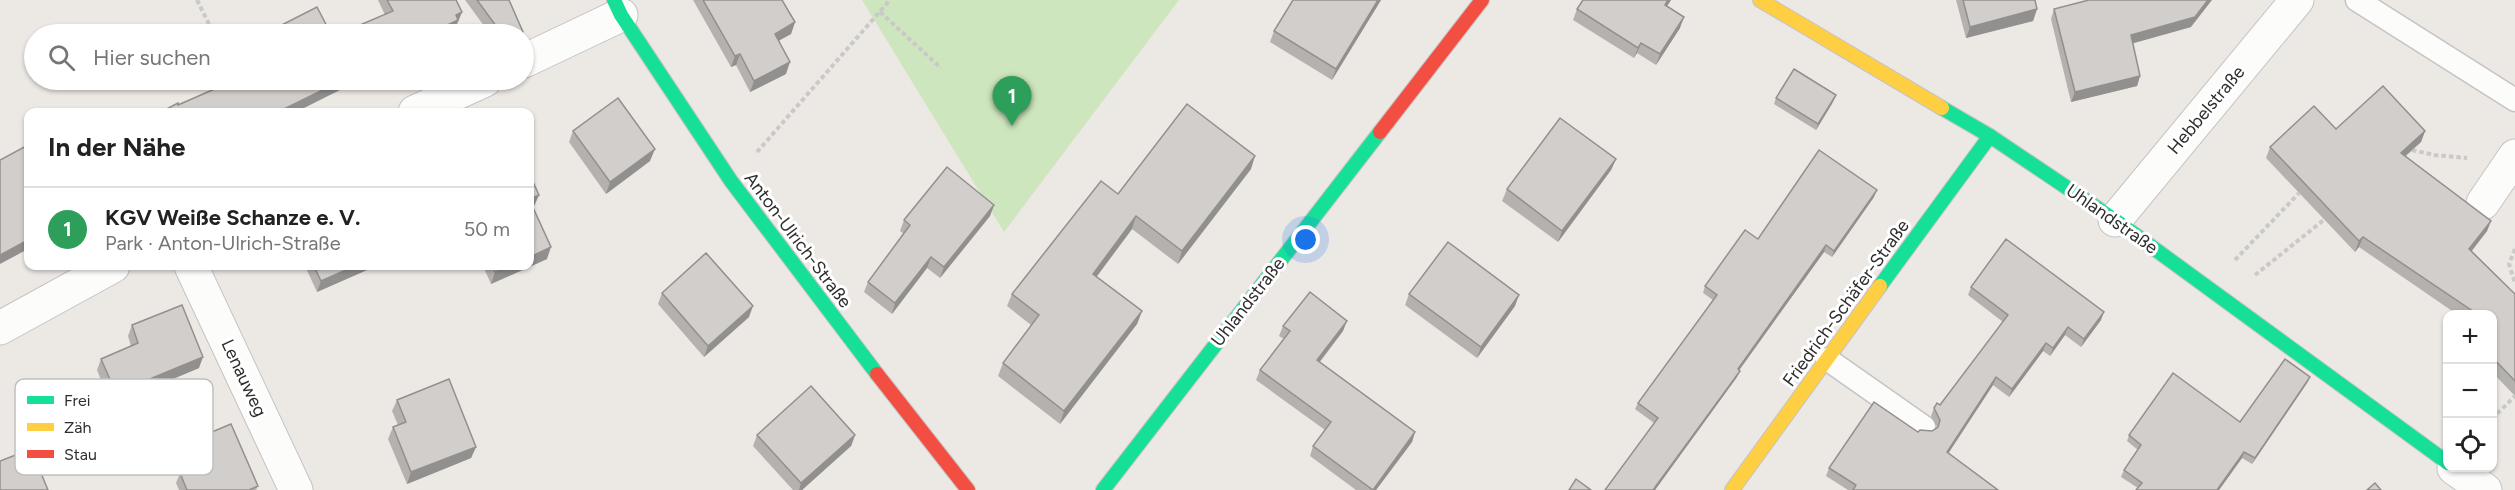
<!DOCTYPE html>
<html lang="de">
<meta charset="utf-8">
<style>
body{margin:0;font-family:Figtree,sans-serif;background:#f6f6f6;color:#222}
.controls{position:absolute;right:18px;bottom:18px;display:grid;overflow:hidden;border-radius:12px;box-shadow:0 2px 4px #0004}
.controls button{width:54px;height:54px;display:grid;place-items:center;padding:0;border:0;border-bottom:2px solid #e0e0e0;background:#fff;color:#222;font:30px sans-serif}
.you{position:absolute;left:1306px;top:240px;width:21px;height:21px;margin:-15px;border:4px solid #fff;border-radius:50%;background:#1a73e8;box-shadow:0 0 0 9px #1a73e833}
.badge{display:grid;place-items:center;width:39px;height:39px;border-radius:50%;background:#706f6e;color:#fff;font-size:20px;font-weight:700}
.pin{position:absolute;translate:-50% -50px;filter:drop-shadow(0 2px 3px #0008)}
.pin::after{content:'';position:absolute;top:32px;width:21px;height:18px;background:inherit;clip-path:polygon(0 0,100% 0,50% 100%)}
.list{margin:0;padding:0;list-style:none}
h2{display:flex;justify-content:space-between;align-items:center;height:78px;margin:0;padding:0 24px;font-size:26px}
h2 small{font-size:20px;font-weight:400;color:#767676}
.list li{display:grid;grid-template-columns:39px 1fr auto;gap:18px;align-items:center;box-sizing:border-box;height:84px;padding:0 24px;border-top:2px solid #e0e0e0}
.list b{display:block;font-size:22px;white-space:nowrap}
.list p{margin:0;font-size:20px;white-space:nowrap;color:#767676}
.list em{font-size:20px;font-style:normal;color:#767676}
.icon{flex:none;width:33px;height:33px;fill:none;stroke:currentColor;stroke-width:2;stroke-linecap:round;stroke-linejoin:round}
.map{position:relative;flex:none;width:2515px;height:490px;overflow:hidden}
.search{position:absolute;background:#fff;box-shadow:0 2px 4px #0004;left:24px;top:24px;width:510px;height:66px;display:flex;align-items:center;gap:15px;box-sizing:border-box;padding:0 21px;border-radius:33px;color:#767676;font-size:22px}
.panel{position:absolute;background:#fff;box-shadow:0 2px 4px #0004;left:24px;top:108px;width:510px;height:162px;border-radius:12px}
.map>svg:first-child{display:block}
</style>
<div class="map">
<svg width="2515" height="490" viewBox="0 0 2515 490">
<rect width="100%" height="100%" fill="#ece8e4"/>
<path fill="#cee6be" d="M862,0H1179L1004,232Z"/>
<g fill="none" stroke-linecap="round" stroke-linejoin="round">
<defs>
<g id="lane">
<path d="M2357,0L2515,100"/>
<path d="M1827,359L1924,427"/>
</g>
<g id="street">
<path d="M524,61L621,15"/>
<path d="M415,112L485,80"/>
<path d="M2483,203L2515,156"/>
<path d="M2115,220L2297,0"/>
<path d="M191,266L296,490"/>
<path d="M0,328L113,266"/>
<path d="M2454,468L2485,490"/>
</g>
<g id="fast">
<path d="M614,0L621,15L731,181L877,374"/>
<path d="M1942,108L1990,136L2115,220L2448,463"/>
<path d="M1880,286L1990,136"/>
<path d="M1103,490L1380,132"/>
</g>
<g id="slow">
<path d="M1760,0L1942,108"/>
<path d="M1732,490L1880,286"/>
</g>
<g id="jam">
<path d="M1380,132L1482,0"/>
<path d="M877,374L968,490"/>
</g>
</defs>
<use href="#lane" stroke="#c5c4c5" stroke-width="25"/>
<use href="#street" stroke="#c5c4c5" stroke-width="35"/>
<use href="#fast" stroke="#c5c4c5" stroke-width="16"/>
<use href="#slow" stroke="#c5c4c5" stroke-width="16"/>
<use href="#jam" stroke="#c5c4c5" stroke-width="16"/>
<g stroke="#c9c9c8" stroke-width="4" stroke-dasharray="4.5 3" stroke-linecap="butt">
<path d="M197,0L214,34"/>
<path d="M880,12L941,68"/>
<path d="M2412,150L2434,155L2467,158"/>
<path d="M757,152L890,0"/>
<path d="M2515,249L2509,264L2515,283"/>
<path d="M2235,260L2299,193"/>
<path d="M2255,275L2325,219"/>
<path d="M2492,419L2515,396"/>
</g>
<use href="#lane" stroke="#fcfcfb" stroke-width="22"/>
<use href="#street" stroke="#fcfcfb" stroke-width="33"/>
<use href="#fast" stroke="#16e098" stroke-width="14"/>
<use href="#slow" stroke="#ffcf43" stroke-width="14"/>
<use href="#jam" stroke="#f24e42" stroke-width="14"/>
</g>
<g fill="#b4b1af">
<path d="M378,0H456L462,12L454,31L385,15Z"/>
<path d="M465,0H509L523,32L522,34H490Z"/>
<path d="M693,0H782L795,22L791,34L778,41L786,74L750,92L736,65L731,67Z"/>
<path d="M1381,0L1332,80L1270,42L1274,31Z"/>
<path d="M1583,0H1671L1667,6L1680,28L1656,65L1637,53L1634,58L1573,20L1577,9Z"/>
<path d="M1956,0H2035L2037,9L2033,21L1966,38Z"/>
<path d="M2054,9L2191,27L2133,43L2140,76L2137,86L2071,102L2051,19Z"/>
<path d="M1776,98L1833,102L1816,130L1774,104Z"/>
<path d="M2336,129L2425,131L2421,142L2406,156L2491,221L2487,231L2472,251L2515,294V396L2493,373V315H2458L2359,247L2355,252L2266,158L2270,147Z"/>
<path d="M573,131L650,161L606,194L569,142Z"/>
<path d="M1616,159L1611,170L1558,242L1502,201L1507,189Z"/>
<path d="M1251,169L1178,264L1132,229L1096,277L1142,311L1137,324L1060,424L998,376L1003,363L1031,325L1007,306L1012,294L1118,194Z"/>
<path d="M530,175L539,195L534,206L532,207L547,259L491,284L483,266H530Z"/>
<path d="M1874,197L1832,257L1824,252L1739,370L1737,377L1655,490H1605L1654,423L1635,409L1638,403L1713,300L1703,293L1705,286L1758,239Z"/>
<path d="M994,205L990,216L940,278L927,268L892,314L864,292L868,282L904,234L900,231L904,220Z"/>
<path d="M305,266H376L317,292Z"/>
<path d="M1971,287L2101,320L2081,347L2065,335L2050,356L2043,351L2009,397L1993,385L1948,453L1998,490H1848L1826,476L1829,468L1918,432L1932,431L1937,427L1931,416L1934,408L1940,405L2003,322L1968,295Z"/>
<path d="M662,293L749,317L704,357L658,304Z"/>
<path d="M1409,294L1515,306L1477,358L1405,305Z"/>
<path d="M132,325L199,368L111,405L97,370L101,359L131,346L128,336Z"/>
<path d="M1283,326L1343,331L1320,362L1415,432L1412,442L1376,490H1356L1310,456L1313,446L1325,430L1256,380L1260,370L1284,339L1279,336Z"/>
<path d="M2310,377L2307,383L2252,464L2242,458L2219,490H2136L2138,488L2121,477L2124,470L2138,450L2127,441L2129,435L2240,422Z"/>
<path d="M397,400L476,447L471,458L407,484L388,439L393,427L398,425L392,411Z"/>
<path d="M757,435H855L851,446L802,490H793L753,446Z"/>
<path d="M183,444L258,486L256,490H179L176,483L180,473L186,470L179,454Z"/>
</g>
<g fill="#92908e">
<path d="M1378,0H1381L1332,80L1336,69Z"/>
<path d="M1668,0H1671L1661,15L1665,5Z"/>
<path d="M2208,0H2212L2191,27L2127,45L2131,35Z"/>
<path d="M2037,9L2033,21L1966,38L1970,27Z"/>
<path d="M462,12L454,31L447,34H429L456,15Z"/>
<path d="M1684,17L1680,28L1656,65L1660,54Z"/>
<path d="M795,22L791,34L771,45L775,34Z"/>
<path d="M1641,43L1637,53L1634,58L1638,48Z"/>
<path d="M740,54L736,65L731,67L735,56Z"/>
<path d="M790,62L786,74L750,92L754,81Z"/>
<path d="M2140,76L2137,86L2071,102L2075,92Z"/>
<path d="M343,80H350L348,86L296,112H278Z"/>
<path d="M1836,95L1833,102L1816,130L1818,124Z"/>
<path d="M2425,131L2421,142L2397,163L2401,153Z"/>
<path d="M655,149L650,161L606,194L610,182Z"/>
<path d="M1255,156L1251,169L1178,264L1182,251Z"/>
<path d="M1616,159L1611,170L1558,242L1562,231Z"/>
<path d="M1877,190L1874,197L1832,257L1834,251Z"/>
<path d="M539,195L534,206L530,208V199Z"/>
<path d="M994,205L990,216L940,278L944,267Z"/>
<path d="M1136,216L1132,229L1089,287L1093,274Z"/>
<path d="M2491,221L2487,231L2465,259L2469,249Z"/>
<path d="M2363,237L2359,247L2355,252L2359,241Z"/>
<path d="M28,240V249L0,264V255Z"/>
<path d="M1826,245L1824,252L1735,376L1738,369Z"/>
<path d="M551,247L547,259L491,284L495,272L510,266H530V257Z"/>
<path d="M931,257L927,268L892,314L895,303Z"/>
<path d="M355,266H376L317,292L321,281Z"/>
<path d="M1519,295L1515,306L1477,358L1481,347Z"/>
<path d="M753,306L749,317L704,357L708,346Z"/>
<path d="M1142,311L1137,324L1060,424L1064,411Z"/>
<path d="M2104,312L2101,320L2081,347L2084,339Z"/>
<path d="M1347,321L1343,331L1313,370L1317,360Z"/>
<path d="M2068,327L2065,335L2050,356L2053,348Z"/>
<path d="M2046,343L2043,351L2009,397L2012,389Z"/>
<path d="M203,357L199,368L111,405L116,393Z"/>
<path d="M1740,371L1737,377L1655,490H1653Z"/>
<path d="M1996,377L1993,385L1944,460L1947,452Z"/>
<path d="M2310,377L2307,383L2252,464L2255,458Z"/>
<path d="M1415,432L1412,442L1376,490H1373Z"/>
<path d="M855,435L851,446L802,490H799L801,483Z"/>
<path d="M476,447L471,458L407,484L411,472Z"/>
<path d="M2244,452L2242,458L2219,490H2217Z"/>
</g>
<g fill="#d1cecb" stroke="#92908e" stroke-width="1.5">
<path d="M387,0H456L462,12L456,15L458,20L429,34H339L393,11Z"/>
<path d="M477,0H509L523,32L519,34H502Z"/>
<path d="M703,0H782L795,22L775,34L790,62L754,81L740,54L735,56Z"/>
<path d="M1293,0H1378L1336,69L1274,31Z"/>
<path d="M1583,0H1668L1665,5L1684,17L1660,54L1641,43L1638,48L1577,9Z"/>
<path d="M1963,0H2035L2037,9L1970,27Z"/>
<path d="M2089,0H2208L2195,17L2131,35L2140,76L2075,92L2054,9Z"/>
<path d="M317,7L331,34H264Z"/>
<path d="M1794,69L1836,95L1818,124L1776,98Z"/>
<path d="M235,80H343L278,112H161L178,103V105Z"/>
<path d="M2383,86L2425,131L2401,153L2491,221L2469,249L2515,294V381L2493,358V315H2472L2474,312L2363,237L2359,241L2270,147L2314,106L2336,129Z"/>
<path d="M618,98L655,149L610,182L573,131Z"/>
<path d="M1187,104L1255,156L1182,251L1136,216L1093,274L1142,311L1064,411L1003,363L1039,315L1012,294L1101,181L1118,194Z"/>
<path d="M1560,118L1616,159L1562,231L1507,189Z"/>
<path d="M28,145V240L0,255V160Z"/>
<path d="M1819,150L1877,190L1834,251L1826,245L1738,369L1740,371L1653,490H1605L1658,418L1638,403L1717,295L1705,286L1745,230L1758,239Z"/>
<path d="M947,167L994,205L944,267L931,257L895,303L868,282L910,225L904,220Z"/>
<path d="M530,175L539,195L530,199Z"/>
<path d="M530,201L551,247L530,257Z"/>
<path d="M2006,239L2104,312L2084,339L2068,327L2053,348L2046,343L2012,389L1996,377L1947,452L1998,490H1853L1856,485L1829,468L1874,402L1918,432L1920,430L1932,431L1938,427L1940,420L1934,408L1937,403L1940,405L2008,315L1971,287Z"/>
<path d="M1448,242L1519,295L1481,347L1409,294Z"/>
<path d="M706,253L753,306L708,346L662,293Z"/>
<path d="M314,266H355L321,281Z"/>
<path d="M492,266H510L495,272Z"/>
<path d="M1310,292L1347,321L1317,360L1415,432L1373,490L1313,446L1331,422L1260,370L1290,331L1283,326Z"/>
<path d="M182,305L203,357L116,393L101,359L138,343L132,325Z"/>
<path d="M2285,359L2310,377L2255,458L2244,452L2217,490H2136L2142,483L2124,470L2141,445L2129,435L2173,373L2240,422Z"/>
<path d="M449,379L476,447L411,472L393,427L406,422L397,400Z"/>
<path d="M811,386L855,435L801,483L757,435Z"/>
<path d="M231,424L258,486L249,490H187L180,473L193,468L183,444Z"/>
<path d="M31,449L48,490H0V461Z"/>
<path d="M1576,479L1591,490H1569Z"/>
<path d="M2375,483L2381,490H2367Z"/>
</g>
<g text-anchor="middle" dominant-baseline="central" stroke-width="6" stroke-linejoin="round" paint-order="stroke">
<g font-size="18" fill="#2e2e2e" stroke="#fff">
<text transform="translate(2206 110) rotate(-50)">Hebbelstraße</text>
<text transform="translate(2112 219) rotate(35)">Uhlandstraße</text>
<text transform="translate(798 240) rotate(53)">Anton-Ulrich-Straße</text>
<text transform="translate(1248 302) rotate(-52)">Uhlandstraße</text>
<text transform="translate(1846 303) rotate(-54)">Friedrich-Schäfer-Straße</text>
<text transform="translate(244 378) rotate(65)">Lenauweg</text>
</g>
</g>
<rect x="15" y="379" width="198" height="96" rx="9" fill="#fff" stroke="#c0c0c0" stroke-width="1.5"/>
<rect x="27" y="396" width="27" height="8" fill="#16e098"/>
<rect x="27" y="423" width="27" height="8" fill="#ffcf43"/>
<rect x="27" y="450" width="27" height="8" fill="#f24e42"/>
<g font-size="16" fill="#2e2e2e">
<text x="64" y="406">Frei</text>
<text x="64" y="433">Zäh</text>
<text x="64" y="460">Stau</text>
</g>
</svg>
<div class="controls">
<button>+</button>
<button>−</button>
<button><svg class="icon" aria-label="locate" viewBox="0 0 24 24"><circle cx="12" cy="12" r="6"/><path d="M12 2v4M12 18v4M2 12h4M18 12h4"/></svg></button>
</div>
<div class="you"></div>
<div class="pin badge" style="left:1012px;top:126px;background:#2e9e5b">1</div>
<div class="search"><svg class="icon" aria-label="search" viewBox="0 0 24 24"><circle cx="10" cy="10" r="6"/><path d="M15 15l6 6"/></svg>Hier suchen</div>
<section class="panel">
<h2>In der Nähe<small></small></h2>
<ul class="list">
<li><span class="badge" style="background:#2e9e5b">1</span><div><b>KGV Weiße Schanze e. V.</b><p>Park · Anton-Ulrich-Straße</p></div><em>50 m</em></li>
</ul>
</section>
</div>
